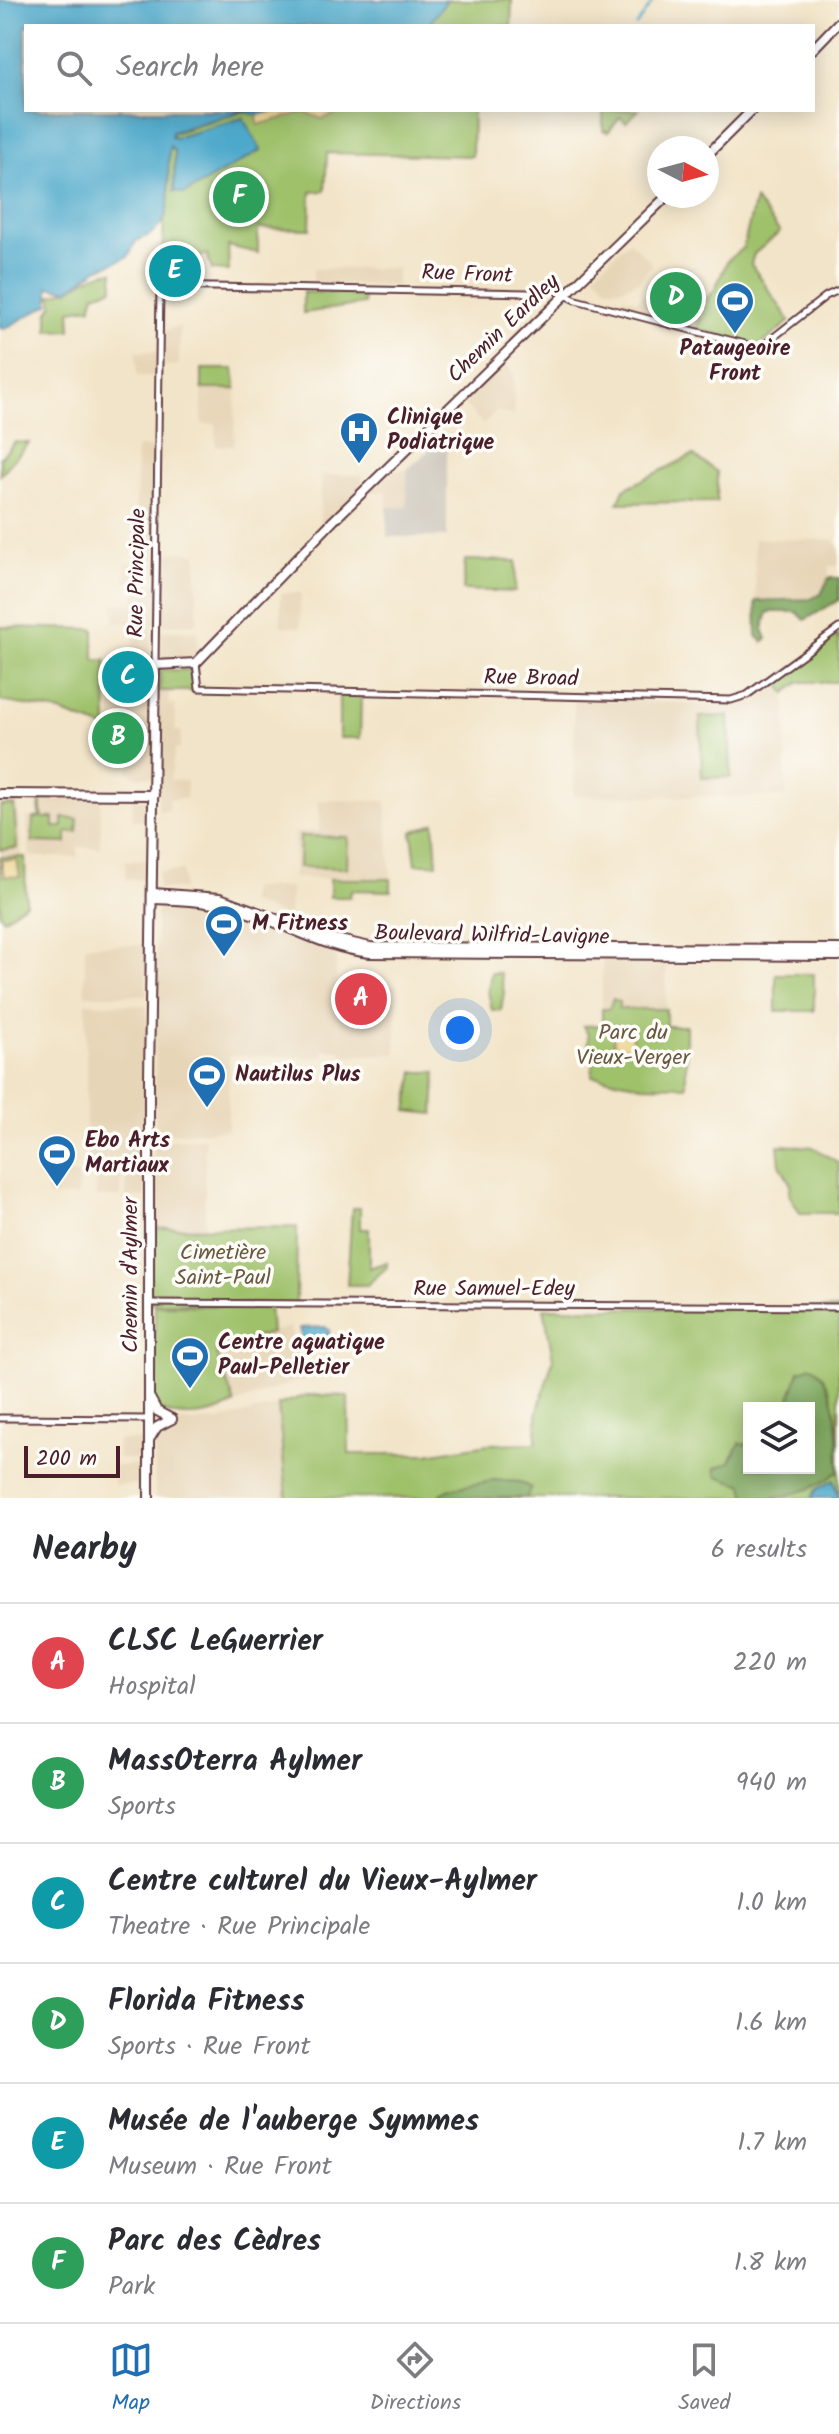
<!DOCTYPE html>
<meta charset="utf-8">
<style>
body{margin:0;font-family:Kalam,sans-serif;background:#f7f7f7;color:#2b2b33}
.controls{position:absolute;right:24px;bottom:24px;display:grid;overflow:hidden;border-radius:0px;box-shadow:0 4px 20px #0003}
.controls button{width:72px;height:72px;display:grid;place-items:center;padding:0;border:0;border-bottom:2px solid #e1e1e2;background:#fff;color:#2b2b33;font:40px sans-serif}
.compass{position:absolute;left:647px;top:136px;width:72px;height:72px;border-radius:50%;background:#fff;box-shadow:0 4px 20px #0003;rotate:96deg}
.scale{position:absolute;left:24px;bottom:20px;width:96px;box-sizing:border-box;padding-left:8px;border:4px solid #4a1f2b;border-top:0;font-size:22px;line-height:28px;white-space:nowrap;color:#4a1f2b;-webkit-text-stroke:6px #fdfcf7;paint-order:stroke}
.you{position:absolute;left:460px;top:1030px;width:28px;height:28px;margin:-20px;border:6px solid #fff;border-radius:50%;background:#1a73e8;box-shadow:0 0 0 12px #1a73e833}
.badge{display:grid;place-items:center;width:52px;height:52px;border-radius:50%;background:#1f6fb2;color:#fff;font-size:26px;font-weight:700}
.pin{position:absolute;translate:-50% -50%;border:4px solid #fff;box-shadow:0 2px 8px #0006}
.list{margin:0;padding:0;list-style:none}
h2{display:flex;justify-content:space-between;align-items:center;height:104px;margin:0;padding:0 32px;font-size:34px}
h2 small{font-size:26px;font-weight:400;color:#7c7c81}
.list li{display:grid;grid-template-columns:52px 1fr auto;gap:24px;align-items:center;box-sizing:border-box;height:120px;padding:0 32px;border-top:2px solid #e1e1e2}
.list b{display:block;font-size:30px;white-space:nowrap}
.list p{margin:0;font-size:26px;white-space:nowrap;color:#7c7c81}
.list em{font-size:26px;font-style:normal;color:#7c7c81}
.icon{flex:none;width:44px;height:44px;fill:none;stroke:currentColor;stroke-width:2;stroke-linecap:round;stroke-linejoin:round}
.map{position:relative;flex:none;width:839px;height:1498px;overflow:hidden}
.search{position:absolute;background:#fff;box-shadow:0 4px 20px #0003;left:24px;right:24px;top:24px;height:88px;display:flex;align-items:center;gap:20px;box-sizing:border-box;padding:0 28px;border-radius:0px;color:#7c7c81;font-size:30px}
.sheet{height:824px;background:#fff}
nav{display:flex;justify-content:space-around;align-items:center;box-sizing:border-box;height:112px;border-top:2px solid #e1e1e2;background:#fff;font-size:22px;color:#7c7c81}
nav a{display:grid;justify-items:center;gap:4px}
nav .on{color:#1f6fb2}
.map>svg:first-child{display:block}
</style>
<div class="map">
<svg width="839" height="1498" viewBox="0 0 839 1498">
<rect width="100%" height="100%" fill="#fdfcf7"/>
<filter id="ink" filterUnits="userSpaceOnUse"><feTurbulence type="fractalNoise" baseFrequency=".0125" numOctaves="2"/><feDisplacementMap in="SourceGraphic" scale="16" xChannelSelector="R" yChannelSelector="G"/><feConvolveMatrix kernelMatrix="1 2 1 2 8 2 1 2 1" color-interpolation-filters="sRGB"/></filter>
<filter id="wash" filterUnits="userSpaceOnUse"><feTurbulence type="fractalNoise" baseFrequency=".006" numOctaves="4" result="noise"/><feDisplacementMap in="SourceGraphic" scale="32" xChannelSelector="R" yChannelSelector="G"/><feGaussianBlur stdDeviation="1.8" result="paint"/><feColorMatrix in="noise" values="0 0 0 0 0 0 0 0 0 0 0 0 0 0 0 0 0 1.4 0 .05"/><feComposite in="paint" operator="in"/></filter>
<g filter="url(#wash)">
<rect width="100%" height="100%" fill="#f2e4c8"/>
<g fill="#e7d5b7">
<path d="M629,241L653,264L638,282L622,288H608L594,274Z"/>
<path d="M397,268L396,286L313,283V269Z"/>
<path d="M666,277L680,290L701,293L707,298L697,329L620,308L623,297L637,300Z"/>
<path d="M164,288L181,289V304H164Z"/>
<path d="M180,326L179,365L164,366L163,331Z"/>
<path d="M136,352H157L156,376H137Z"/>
<path d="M504,362L514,373V416L496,411L483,424L462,402Z"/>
<path d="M202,389H236L234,445L216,446V424H202Z"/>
<path d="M137,447L156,448L154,580L125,582L126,563L135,562Z"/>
<path d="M394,470H407V508L387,507L386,492H369Z"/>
<path d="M321,475H362L363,488L320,527Z"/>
<path d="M754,539L834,540L839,548V566H829V578L816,597L756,601Z"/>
<path d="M161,552L197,553V624L152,625L150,660L133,661L134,624L114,623V604H134L135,585L160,584Z"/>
<path d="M281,593H301L300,627L281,626Z"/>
<path d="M161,631H198L197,658L188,665L160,661Z"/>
<path d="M112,666L150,667V691H169V704L175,705V731H181L180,749H175L170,780L187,781L186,798L169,799V811H158V777H137L127,771L134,760L137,743H110Z"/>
<path d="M776,680L786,693V797L574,796V699L738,705Z"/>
<path d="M0,798H17L22,857H0Z"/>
<path d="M39,798L101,799L100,848L78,847V857H30L26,817L39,816Z"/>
<path d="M132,799H150L149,820H133Z"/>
<path d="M319,800L386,801L391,879L294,878V832L319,831Z"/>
<path d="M149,860V880L125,879V861Z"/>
<path d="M183,871V889H158V872Z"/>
<path d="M290,887L289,918L248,902L252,888Z"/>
<path d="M176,903L224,910L336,951L338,1044L339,987L396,986V1054L344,1056L339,1050H324L323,1057L229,1056L228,1130L155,1134L156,912L163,904Z"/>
<path d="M85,945H147L146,995H85Z"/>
<path d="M602,955H667L666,1009H602Z"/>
<path d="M86,1003L147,1006L145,1168H86Z"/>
<path d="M205,1138V1228H154L153,1144L156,1141Z"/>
<rect x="47" y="1174" width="31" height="23"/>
<rect x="96" y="1174" width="25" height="23"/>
<path d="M126,1174L144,1176L146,1197H126Z"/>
<path d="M290,1327L305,1381L293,1382L235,1404L215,1348Z"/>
<path d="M278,1405L287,1498H155V1433L171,1422L218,1421Z"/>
<path d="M118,1440L145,1441L144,1459H117Z"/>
<path d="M143,1465V1484L114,1485V1466Z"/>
</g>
<path fill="#cac3b8" d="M430,449H447V537H387V507H407V470Z"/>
<g fill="#9fc16a" stroke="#74704a" stroke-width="2" fill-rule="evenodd">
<path d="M447,0H512L511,26H428Z"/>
<path d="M249,110L257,115L277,110H473L472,156L327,153L325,191L311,192L310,229L258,228V253L228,246L229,271L212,270L207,254L197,258V286H160L169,148L174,147L175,152L174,191L243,118L175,138L170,134Z"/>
<path d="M586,110H639L626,122L620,117L608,132L603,130V112Z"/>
<path d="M755,200L780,232L754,254L751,264L790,321L760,346L697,329L707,298L714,291L728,260L743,248Z"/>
<path d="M113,271V288L95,294L91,307L70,310L71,330L48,331V314L53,305L51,295C74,291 89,273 113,271Z"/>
<path d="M303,292L363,293L364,304L303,313Z"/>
<path d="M202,369H234L236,389H202Z"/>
<path d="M15,442L29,443L0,475V458Z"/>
<path d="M693,455L717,472V502L618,503L624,489Z"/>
<path d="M465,560L516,561L515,592L463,590Z"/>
<path d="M0,627L94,629V660H106L107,729L54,710L0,701Z"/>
<path d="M839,635V682H800L786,693L776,680Z"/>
<path d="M160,670H194L195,691H159Z"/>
<path d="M339,695H361L360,738H339Z"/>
<path d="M729,716L731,777L702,778L700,717Z"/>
<path d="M40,799L42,818H54V827H63V818L78,819L77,832H67V843L32,842L33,818H39Z"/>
<path d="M14,805L17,848L0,850V806Z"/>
<path d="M434,823L437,864H416L412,832Z"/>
<path d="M300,836L348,837L347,868L299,867Z"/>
<path d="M0,857H25L26,903L4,919L0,914Z"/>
<path d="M330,879H391V891L351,890L350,897H330Z"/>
<path d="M491,973H500L504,992L501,1010H492L488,991Z"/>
<rect x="776" y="974" width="38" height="37"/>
<path d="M613,999L619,1002V1009H666V1026H686V1086L643,1085L592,1076L593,1052H589L588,1034L583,1026L602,1025V1009H609Z"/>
<path d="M414,1072H436L434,1114L407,1111Z"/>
<path d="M778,1145L813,1147L839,1163V1213H800L789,1194L791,1185L780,1164Z"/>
<path d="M352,1208H360V1229H369V1268L387,1262V1267L367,1285H347Z"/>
<path d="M297,1227L296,1304L149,1303V1228Z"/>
<path d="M155,1305L269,1306L271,1333L215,1349L235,1404C212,1416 185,1421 160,1410L154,1400Z"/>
<path d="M544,1308L839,1309V1498H287L278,1405L308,1395L348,1396L349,1454H427L488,1444L536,1443L537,1414L553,1359ZM749,1408H809V1468H749Z"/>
</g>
<g fill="#7fa75e" stroke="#646344" stroke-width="2">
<path d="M829,578H839V600L805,620L797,612H768L763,629L767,639L763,642L757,636L756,601L811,599L821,594Z"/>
<path d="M811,1366C839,1381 839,1442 839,1471C811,1494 782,1498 747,1498L744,1485L717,1476L715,1468L730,1462L740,1443L749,1445V1468H809V1408H787L799,1371Z"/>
<path d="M493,1480L520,1482L531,1488L526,1498H442L441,1494C457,1483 475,1487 493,1480Z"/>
</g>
<g fill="#eeda9e" stroke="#9c7c64" stroke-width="2">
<path d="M277,110H348L322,119L304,112L258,125L257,115Z"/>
<path d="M1,860H17L20,877L4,876Z"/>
<path d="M621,1030L632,1036V1049L614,1046L613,1032Z"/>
</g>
<g fill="#4da9cb" stroke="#4c647b" stroke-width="2">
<path d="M0,0H447L428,26H26V110H277L257,115L242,111L172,132L171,137L175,138L243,118L261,150L184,194L174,191L175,152L170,146C163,184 184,225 136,241L128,257L97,269L69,290L49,287V304L4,329L0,328Z"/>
<path d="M325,1327L329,1330L328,1347L303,1350L300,1328Z"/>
<path d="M834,1480L839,1498H812L816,1490Z"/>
</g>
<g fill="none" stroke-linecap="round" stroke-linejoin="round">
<path stroke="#4da9cb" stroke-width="2" d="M636,26L654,0"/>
</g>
</g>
<g filter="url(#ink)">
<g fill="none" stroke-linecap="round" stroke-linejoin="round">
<defs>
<g id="minor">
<path d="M196,663L199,688L731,700L747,695L839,628"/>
<path d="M155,665L160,286L529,293L554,289L576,300L760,348L826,296L839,290"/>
<path d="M150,1303L839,1307"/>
<path d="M0,1418L148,1419"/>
</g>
<g id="major">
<path d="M813,49L839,22"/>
<path d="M707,155L752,110"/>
<path d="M0,794L154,795"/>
<path d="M153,893L220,898L322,936L370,947L839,949"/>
<path d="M153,899C185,900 215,902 246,912C289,925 324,948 370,953L839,956"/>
<path d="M150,1398L157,1411L172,1419"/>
<path d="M150,1438L157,1427L172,1419"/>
<path d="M149,1498V1077L155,665L196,663L333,521L667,196"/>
</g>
</defs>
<use href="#minor" stroke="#633d43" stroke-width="9"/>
<use href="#major" stroke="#633d43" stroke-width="12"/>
<use href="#minor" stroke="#fff" stroke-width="5"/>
<use href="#major" stroke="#fff" stroke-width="8"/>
</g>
</g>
<defs>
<symbol id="stadium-pin" viewBox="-11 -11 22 30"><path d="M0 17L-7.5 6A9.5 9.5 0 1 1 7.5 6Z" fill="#1f6fb2" stroke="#fdfcf7"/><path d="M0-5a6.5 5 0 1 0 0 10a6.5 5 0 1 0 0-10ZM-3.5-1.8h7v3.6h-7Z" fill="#fff"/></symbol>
<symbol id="hospital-pin" viewBox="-11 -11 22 30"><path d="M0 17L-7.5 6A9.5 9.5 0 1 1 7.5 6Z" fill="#1f6fb2" stroke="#fdfcf7"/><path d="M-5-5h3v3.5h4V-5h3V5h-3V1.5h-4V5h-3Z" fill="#fff"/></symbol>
</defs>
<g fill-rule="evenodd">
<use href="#stadium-pin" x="713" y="279" width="44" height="60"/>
<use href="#hospital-pin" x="337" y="409" width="44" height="60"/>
<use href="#stadium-pin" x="202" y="902" width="44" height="60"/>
<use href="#stadium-pin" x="185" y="1053" width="44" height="60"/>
<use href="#stadium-pin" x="35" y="1132" width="44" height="60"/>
<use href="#stadium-pin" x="168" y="1334" width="44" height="60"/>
</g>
<g text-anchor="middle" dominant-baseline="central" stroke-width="7" stroke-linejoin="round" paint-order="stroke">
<g font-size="22" fill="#4a1f2b" stroke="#fdfcf7">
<text transform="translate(467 275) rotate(2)">Rue Front</text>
<text transform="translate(504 329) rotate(-44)">Chemin Eardley</text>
<text transform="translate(138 573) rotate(-89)">Rue Principale</text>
<text transform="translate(531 679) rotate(1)">Rue Broad</text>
<text transform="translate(492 936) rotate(1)">Boulevard Wilfrid-Lavigne</text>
<text transform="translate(131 1275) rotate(-90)">Chemin d'Aylmer</text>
<text x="494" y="1289">Rue Samuel-Edey</text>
</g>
<g font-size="22" font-weight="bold" fill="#4a1f2b" stroke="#fdfcf7" text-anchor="start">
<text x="735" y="349" text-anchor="middle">Pataugeoire<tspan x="735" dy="25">Front</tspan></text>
<text x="387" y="418">Clinique<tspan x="387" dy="25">Podiatrique</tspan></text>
<text x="252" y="924">M Fitness</text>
<text x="235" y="1075">Nautilus Plus</text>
<text x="85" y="1141">Ebo Arts<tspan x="85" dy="25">Martiaux</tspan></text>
<text x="218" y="1343">Centre aquatique<tspan x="218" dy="25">Paul-Pelletier</tspan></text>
</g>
<g font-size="22" fill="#685841" stroke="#fdfcf7">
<text x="633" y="1033">Parc du<tspan x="633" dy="25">Vieux-Verger</tspan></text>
<text x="223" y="1253">Cimetière<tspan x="223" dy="25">Saint-Paul</tspan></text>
</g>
</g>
</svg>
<div class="controls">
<button><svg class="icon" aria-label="layers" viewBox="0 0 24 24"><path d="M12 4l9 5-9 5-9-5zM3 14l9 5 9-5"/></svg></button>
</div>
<svg class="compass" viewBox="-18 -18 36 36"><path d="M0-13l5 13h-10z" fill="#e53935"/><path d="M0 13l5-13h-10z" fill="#7c7c81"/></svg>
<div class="scale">200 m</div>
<div class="you"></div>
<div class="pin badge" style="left:361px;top:999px;background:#e0444e">A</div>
<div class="pin badge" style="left:118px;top:738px;background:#2e9e5b">B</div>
<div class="pin badge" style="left:128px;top:677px;background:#0f9aa8">C</div>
<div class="pin badge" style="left:676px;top:298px;background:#2e9e5b">D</div>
<div class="pin badge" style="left:175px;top:271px;background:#0f9aa8">E</div>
<div class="pin badge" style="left:239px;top:197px;background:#2e9e5b">F</div>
<div class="search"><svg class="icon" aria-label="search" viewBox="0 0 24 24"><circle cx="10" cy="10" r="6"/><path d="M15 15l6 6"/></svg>Search here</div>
</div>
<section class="sheet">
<h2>Nearby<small>6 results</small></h2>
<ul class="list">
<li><span class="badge" style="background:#e0444e">A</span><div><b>CLSC LeGuerrier</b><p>Hospital</p></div><em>220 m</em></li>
<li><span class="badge" style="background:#2e9e5b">B</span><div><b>MassOterra Aylmer</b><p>Sports</p></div><em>940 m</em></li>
<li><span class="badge" style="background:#0f9aa8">C</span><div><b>Centre culturel du Vieux-Aylmer</b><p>Theatre · Rue Principale</p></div><em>1.0 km</em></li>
<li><span class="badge" style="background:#2e9e5b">D</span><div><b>Florida Fitness</b><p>Sports · Rue Front</p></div><em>1.6 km</em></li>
<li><span class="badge" style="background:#0f9aa8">E</span><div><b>Musée de l'auberge Symmes</b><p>Museum · Rue Front</p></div><em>1.7 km</em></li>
<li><span class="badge" style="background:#2e9e5b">F</span><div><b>Parc des Cèdres</b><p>Park</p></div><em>1.8 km</em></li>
</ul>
</section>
<nav>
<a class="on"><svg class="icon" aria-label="map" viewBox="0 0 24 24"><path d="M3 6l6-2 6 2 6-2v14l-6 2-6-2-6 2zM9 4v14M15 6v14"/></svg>Map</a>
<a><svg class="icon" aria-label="directions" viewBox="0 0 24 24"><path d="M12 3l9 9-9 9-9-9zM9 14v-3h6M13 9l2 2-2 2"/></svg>Directions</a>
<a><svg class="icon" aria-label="saved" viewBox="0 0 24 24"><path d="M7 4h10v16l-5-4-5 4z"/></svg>Saved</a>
</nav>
